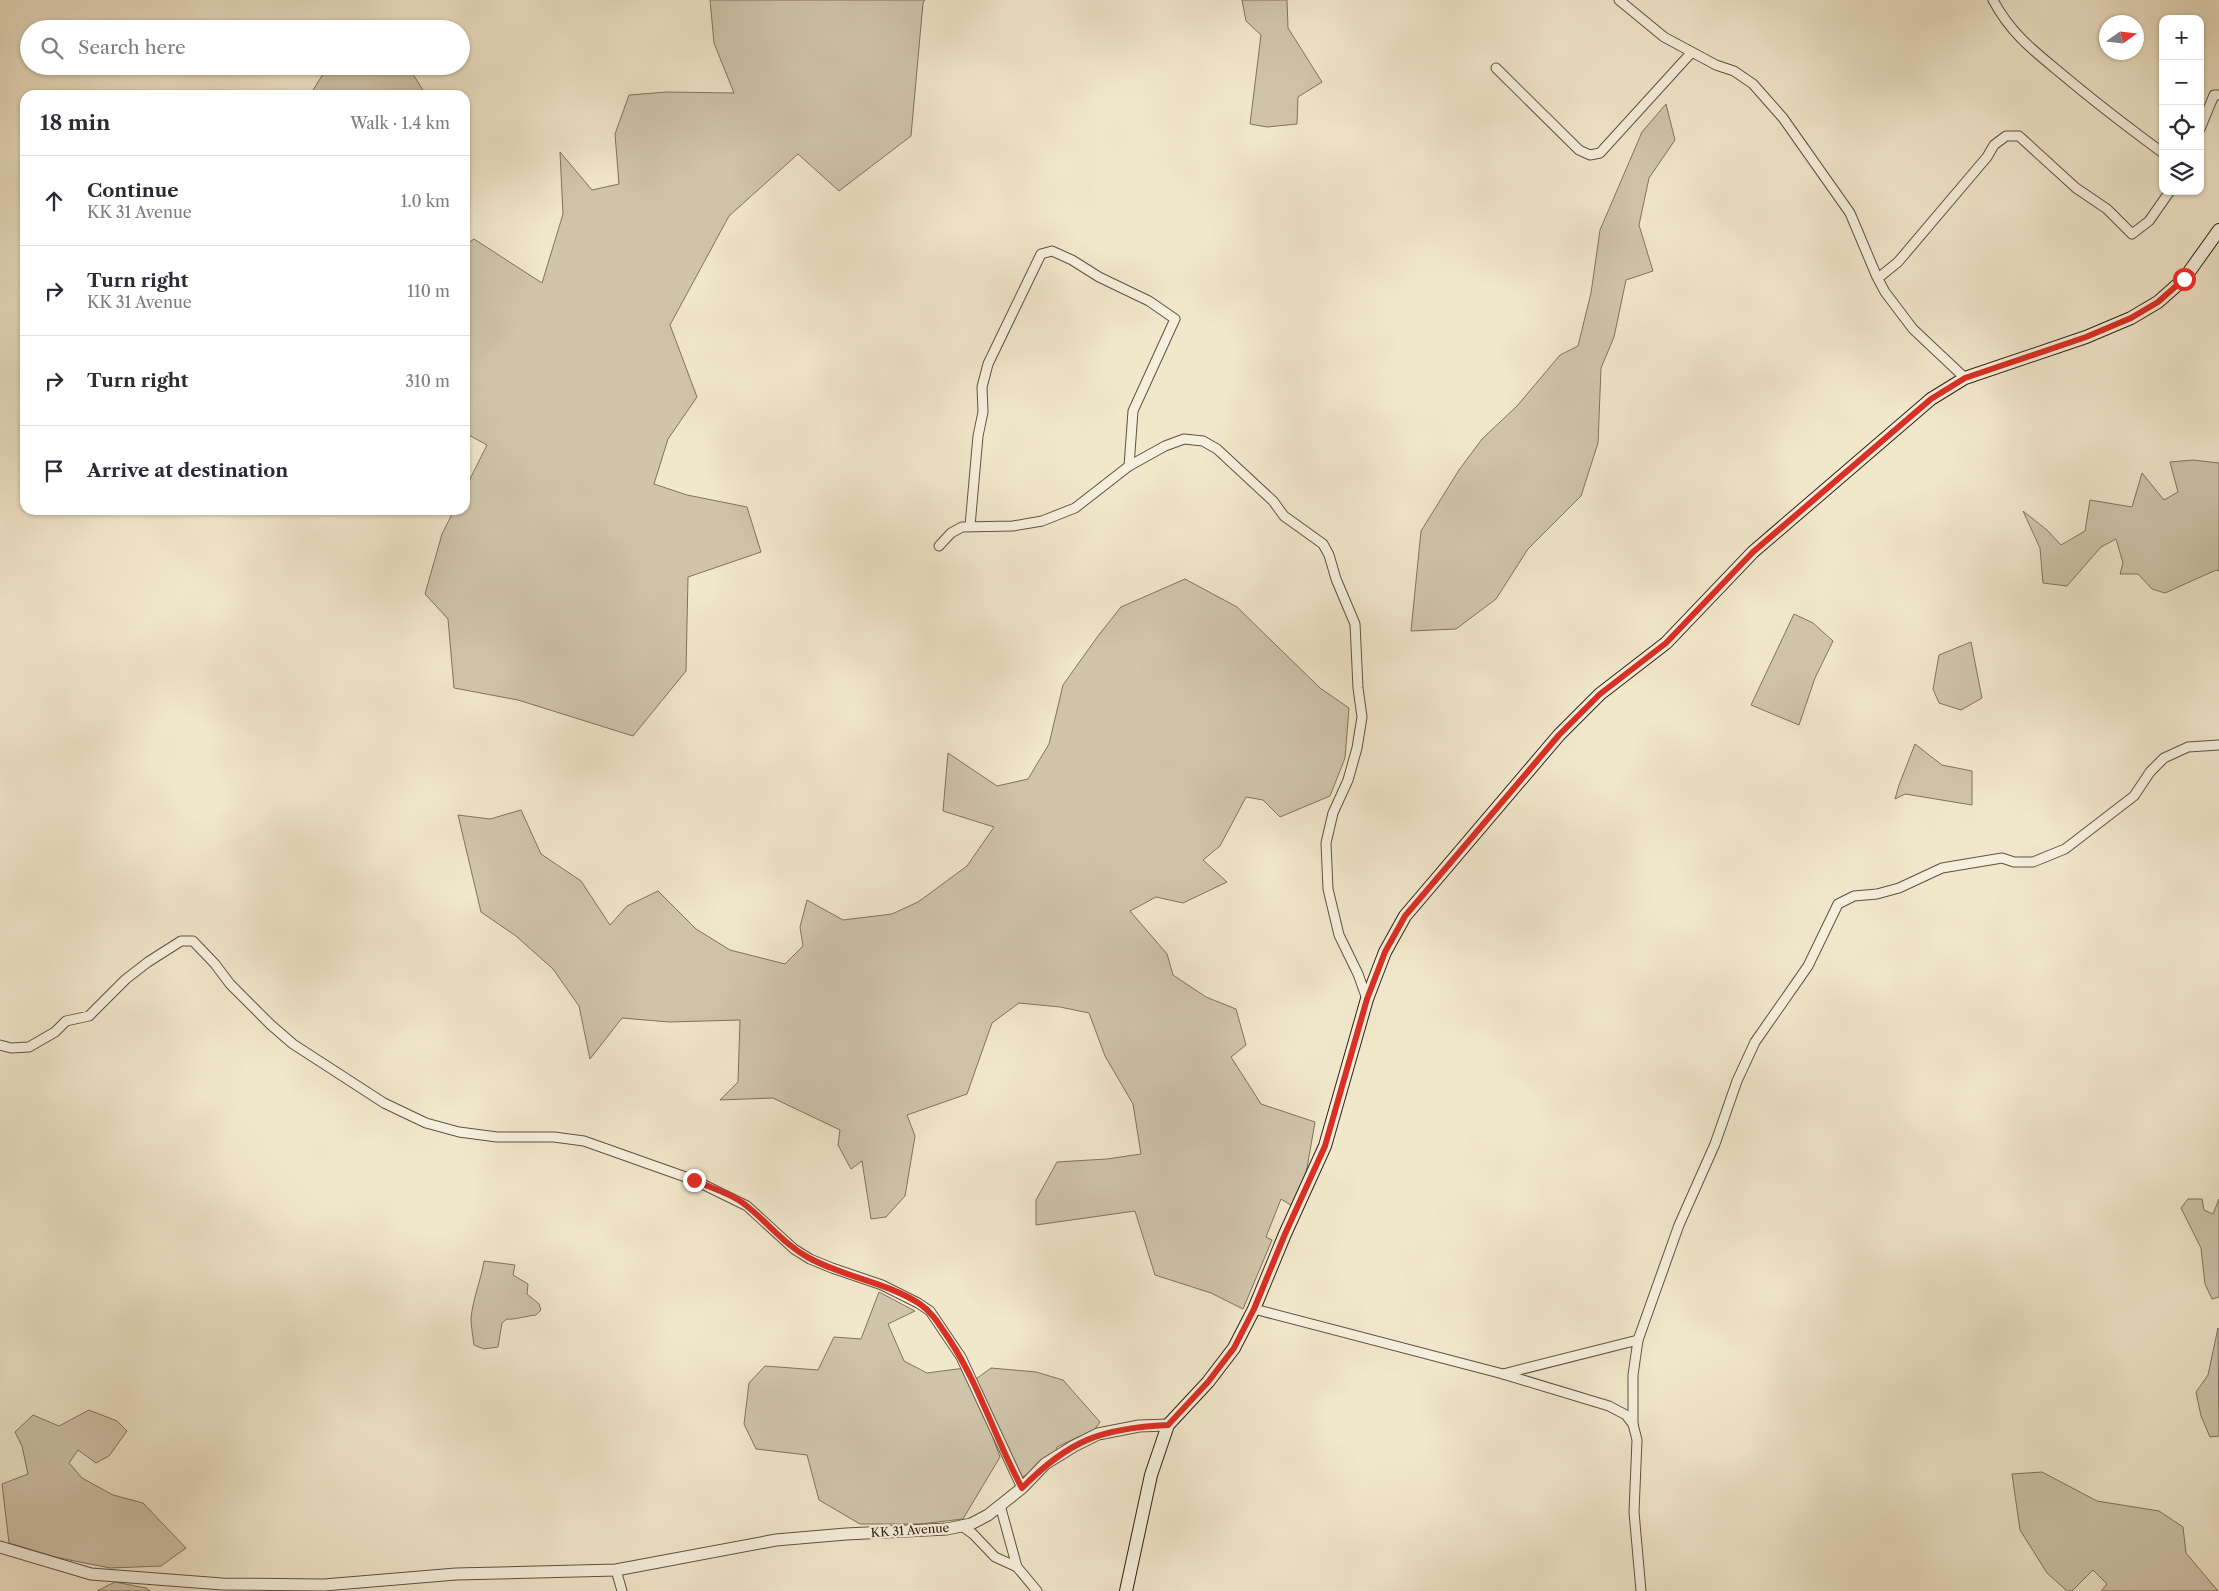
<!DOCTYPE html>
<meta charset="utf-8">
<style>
body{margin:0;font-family:"Libre Caslon Text",serif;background:#f7f7f7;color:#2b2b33}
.controls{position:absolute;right:15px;top:15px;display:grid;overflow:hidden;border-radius:10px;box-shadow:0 1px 4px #0004}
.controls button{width:45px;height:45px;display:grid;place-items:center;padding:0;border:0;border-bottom:1px solid #e1e1e2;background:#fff;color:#2b2b33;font:25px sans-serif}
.compass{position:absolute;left:2099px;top:15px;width:45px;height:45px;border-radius:50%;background:#fff;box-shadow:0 1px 4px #0004;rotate:76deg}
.stop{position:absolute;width:15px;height:15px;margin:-11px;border:4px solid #d93025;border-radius:50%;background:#fff}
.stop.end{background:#d93025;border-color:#fff;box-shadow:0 1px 5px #0008}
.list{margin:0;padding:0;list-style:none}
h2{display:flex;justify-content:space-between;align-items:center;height:65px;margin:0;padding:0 20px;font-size:21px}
h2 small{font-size:16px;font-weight:400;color:#7c7c81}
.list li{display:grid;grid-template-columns:32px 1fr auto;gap:15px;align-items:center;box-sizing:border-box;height:90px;padding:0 20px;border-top:1px solid #e1e1e2}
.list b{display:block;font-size:19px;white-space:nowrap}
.list p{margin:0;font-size:16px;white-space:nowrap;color:#7c7c81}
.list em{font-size:16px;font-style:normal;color:#7c7c81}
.icon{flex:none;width:28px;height:28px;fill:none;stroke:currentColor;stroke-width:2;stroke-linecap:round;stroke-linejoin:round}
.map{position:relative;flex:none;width:2219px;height:1591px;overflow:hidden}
.search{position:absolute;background:#fff;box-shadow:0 1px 4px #0004;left:20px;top:20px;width:450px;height:55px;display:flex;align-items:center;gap:12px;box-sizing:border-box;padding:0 18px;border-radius:28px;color:#7c7c81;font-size:19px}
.panel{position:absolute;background:#fff;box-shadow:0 1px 4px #0004;left:20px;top:90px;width:450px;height:425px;border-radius:15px}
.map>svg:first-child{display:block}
</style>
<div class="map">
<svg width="2219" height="1591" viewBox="0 0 2219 1591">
<rect width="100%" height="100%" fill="#f1e7cb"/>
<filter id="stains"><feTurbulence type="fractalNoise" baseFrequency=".004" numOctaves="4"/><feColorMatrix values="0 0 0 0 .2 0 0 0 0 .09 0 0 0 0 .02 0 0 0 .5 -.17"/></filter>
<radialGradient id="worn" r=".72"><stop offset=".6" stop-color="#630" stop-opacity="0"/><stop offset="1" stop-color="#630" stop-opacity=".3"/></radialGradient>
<g fill="#d0c5ab" stroke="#80735e">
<path d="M710,0H925L923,3L911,136L839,191L798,154L729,216L670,325L697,397L668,439L654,484L687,495L747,507L761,552L688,577L686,671L633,736L518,700L454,688L448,619L425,594L442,534L454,510H465V489L487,445L465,433V245L474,239L542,283L563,214L560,152L592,190L619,184L615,134L629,95L667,92L734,93L714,43Z"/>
<path d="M1242,0H1287L1288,28L1322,82L1298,97L1297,124L1267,127L1250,124L1261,35L1246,21Z"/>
<path d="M328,66H408L426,95H310Z"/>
<path d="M1666,104L1675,140L1649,178L1639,225L1653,271L1626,280L1614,337L1601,368L1598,443L1581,496L1528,549L1496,599L1456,629L1411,631L1421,531L1459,470L1482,439L1517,406L1560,355L1578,346L1591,293L1600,230L1642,132Z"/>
<path d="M2193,460L2219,463V571L2216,570L2165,593L2152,589L2138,574H2120L2123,563L2116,539L2101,547L2067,586L2043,583L2040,548L2023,511L2047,530L2061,545L2085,531L2090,500L2132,507L2142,473L2164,500L2178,492L2170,462Z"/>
<path d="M1185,579L1237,607L1320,688L1349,708L1345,758L1330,796L1280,817L1263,800L1246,797L1220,846L1203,860L1227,882L1183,903L1156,897L1130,911L1167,954L1173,975L1206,997L1236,1009L1246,1045L1231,1057L1261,1104L1315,1122L1307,1168L1297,1209L1281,1199L1266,1237L1272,1240L1243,1309L1211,1293L1155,1275L1135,1211L1036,1225V1200L1057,1162L1107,1159L1141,1154L1133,1104L1105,1056L1089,1013L1060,1007L1019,1003L992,1023L967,1094L907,1115L915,1136L905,1196L886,1217L871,1219L862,1161L851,1169L838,1145L840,1130L773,1098L720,1100L738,1082L740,1020L669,1022L622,1018L590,1059L579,1006L553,969L516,936L481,912L458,815L490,819L521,810L541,854L581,881L610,925L627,906L658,891L696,929L730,950L785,964L803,946L800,927L807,900L843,920L892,914L918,902L967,866L994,827L943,811L948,753L997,786L1028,779L1049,744L1063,685L1098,636L1121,607Z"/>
<path d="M1794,614L1813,623L1833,641L1815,678L1799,725L1751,705Z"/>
<path d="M1971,642L1982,698L1961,710L1939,703L1933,689L1939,655Z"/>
<path d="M1915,744L1942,765L1972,771V805L1905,794L1895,799L1899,785Z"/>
<path d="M2188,1199H2202L2204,1210L2213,1214L2219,1199V1297L2212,1299L2205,1284L2201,1248L2181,1208Z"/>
<path d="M484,1261L515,1265L513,1275L528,1284L527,1294L539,1304L541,1310L536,1315C526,1316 514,1320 507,1319L502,1323L498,1347L484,1349L474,1345C473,1336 471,1327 471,1318C473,1298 481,1280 484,1261Z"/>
<path d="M879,1292L915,1311L888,1324L904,1361L927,1373L965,1368L977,1394L1000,1457L963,1519L920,1524H860L819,1500L807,1455L756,1449L744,1424L749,1383L765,1366L818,1370L834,1337L861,1339Z"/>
<path d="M2218,1328L2219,1436L2210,1437L2201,1416L2196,1392L2208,1375Z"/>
<path d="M991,1368L1036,1372L1063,1380L1100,1422L1095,1429L1057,1447L1055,1454L1020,1479L976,1379Z"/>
<path d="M89,1410L117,1421L127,1431L109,1456L96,1463L78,1450L69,1463L82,1478L113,1495L143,1503L186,1548L161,1566L110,1568L55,1557L9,1543L2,1484L28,1474L22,1446L15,1432L33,1415L59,1426Z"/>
<path d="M2042,1472L2097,1501L2159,1511L2183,1527L2186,1553L2218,1591H2101L2107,1584L2093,1570L2072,1591H2067L2047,1573L2020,1530L2012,1474Z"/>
<path d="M115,1582L146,1588L150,1591H97Z"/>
</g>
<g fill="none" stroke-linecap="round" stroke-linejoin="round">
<defs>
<g id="minor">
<path d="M1619,0L1664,37L1716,65L1734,71L1753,84L1783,118L1850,213L1877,277L1885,292L1913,329L1965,378"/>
<path d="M1993,0C2011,34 2034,51 2063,75C2095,102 2129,128 2163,153"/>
<path d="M1496,68L1579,150L1590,155L1600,153L1691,53"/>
<path d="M2200,129L2214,95H2219"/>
<path d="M1882,275L1898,262L1987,157L1994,145L2006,136H2019L2076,188L2107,209L2132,234L2149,221L2170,191"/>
<path d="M970,526L978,436L983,412L982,387L988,364L1041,254L1052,251L1072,260L1099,277L1149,301L1175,319L1133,411L1129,466"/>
<path d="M939,546L951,533L962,527L1013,526L1042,521L1075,508L1129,466L1165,446L1184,439L1203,441L1217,449L1273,501L1284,516L1323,544L1329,555L1336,579L1355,624L1358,688L1362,717L1357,748L1348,780L1333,813L1326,843L1328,889L1339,935L1358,974L1367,999"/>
<path d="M0,1045L11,1048L29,1047L55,1032L66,1021L89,1016L126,979L148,962L181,941H193L215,964L230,984L271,1025L293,1044L384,1103L426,1123L459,1132L497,1137H554L584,1141L694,1180L747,1206L794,1249L810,1259L832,1268L882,1285L918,1303L930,1311L961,1357L1022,1488"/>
<path d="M1254,1309L1503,1374L1609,1406L1626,1415L1633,1424L1637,1440L1634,1512L1641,1591"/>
<path d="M1503,1374L1638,1340"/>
<path d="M1633,1424V1375L1638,1340L1679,1225L1715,1144L1737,1081L1755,1042L1808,966L1838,904L1854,896L1877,894L1899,888L1942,868L2002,858L2014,862H2033L2065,849L2134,796L2150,772L2164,758L2188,747L2219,745"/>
<path d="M1000,1505L1017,1567L1037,1591"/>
<path d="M962,1526L973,1534L995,1557L1017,1567"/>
<path d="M616,1570L622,1591"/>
</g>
<path id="tertiary" d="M0,1547L91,1574L222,1584L324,1585L456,1574L616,1570L776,1540L846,1534L947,1529L971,1524L988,1515L1022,1488L1045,1464L1074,1446L1098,1434L1139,1426L1168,1425"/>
<path id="secondary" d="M1126,1591L1151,1475L1168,1425L1208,1382L1234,1348L1254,1309L1285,1234L1325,1146L1367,999L1385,952L1405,916L1559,735L1600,694L1666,643L1753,552L1931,399L1965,378L2086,337L2131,318L2158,302L2184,279L2219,230"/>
</defs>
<use href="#minor" stroke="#605240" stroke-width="11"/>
<use href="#tertiary" stroke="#605240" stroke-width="13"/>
<use href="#secondary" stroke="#2f2111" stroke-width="14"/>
<use href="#minor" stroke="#f6efdd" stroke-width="9"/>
<use href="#tertiary" stroke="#f6efdd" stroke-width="11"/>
<use href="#secondary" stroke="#f6efdd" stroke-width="12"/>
</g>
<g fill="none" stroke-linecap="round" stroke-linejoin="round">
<path stroke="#d93025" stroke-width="6" d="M694,1180C711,1188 733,1194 748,1207C769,1224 785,1245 809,1258C844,1277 886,1282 920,1304C933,1313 940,1326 949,1339C980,1386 995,1439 1022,1488C1069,1440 1102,1428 1168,1425L1208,1382L1234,1348L1254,1309L1285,1234L1325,1146L1367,999L1385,952L1405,916L1559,735L1600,694L1666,643L1753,552L1931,399L1965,378L2086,337L2131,318L2158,302L2184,279"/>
</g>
<g text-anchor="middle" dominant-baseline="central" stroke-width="4.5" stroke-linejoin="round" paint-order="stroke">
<g font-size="12" fill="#2f2111" stroke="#f6efdd">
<text transform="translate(910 1530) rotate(-4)">KK 31 Avenue</text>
</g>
</g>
<rect width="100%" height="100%" filter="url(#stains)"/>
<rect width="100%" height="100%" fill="url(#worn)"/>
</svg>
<div class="controls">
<button>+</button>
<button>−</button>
<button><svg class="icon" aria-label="locate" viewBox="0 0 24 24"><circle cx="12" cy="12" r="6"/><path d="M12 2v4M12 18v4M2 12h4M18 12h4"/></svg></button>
<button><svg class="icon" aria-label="layers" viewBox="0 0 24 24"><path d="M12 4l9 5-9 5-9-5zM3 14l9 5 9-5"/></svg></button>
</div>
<svg class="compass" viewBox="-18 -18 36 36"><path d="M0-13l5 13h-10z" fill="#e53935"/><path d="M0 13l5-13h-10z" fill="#7c7c81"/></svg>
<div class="stop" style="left:2184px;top:279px"></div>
<div class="stop end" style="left:694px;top:1180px"></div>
<div class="search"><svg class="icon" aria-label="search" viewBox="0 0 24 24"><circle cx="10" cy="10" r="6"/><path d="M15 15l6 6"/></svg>Search here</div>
<section class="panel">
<h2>18 min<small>Walk · 1.4 km</small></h2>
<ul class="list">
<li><svg class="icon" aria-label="ahead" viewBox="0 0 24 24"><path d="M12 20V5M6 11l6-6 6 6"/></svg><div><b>Continue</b><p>KK 31 Avenue</p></div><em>1.0 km</em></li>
<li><svg class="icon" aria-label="right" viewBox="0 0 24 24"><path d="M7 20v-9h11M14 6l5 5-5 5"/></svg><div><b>Turn right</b><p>KK 31 Avenue</p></div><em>110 m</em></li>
<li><svg class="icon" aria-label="right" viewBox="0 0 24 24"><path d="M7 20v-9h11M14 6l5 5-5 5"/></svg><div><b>Turn right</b></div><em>310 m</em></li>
<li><svg class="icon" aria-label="arrive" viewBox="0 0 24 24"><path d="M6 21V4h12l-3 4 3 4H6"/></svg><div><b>Arrive at destination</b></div></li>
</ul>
</section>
</div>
